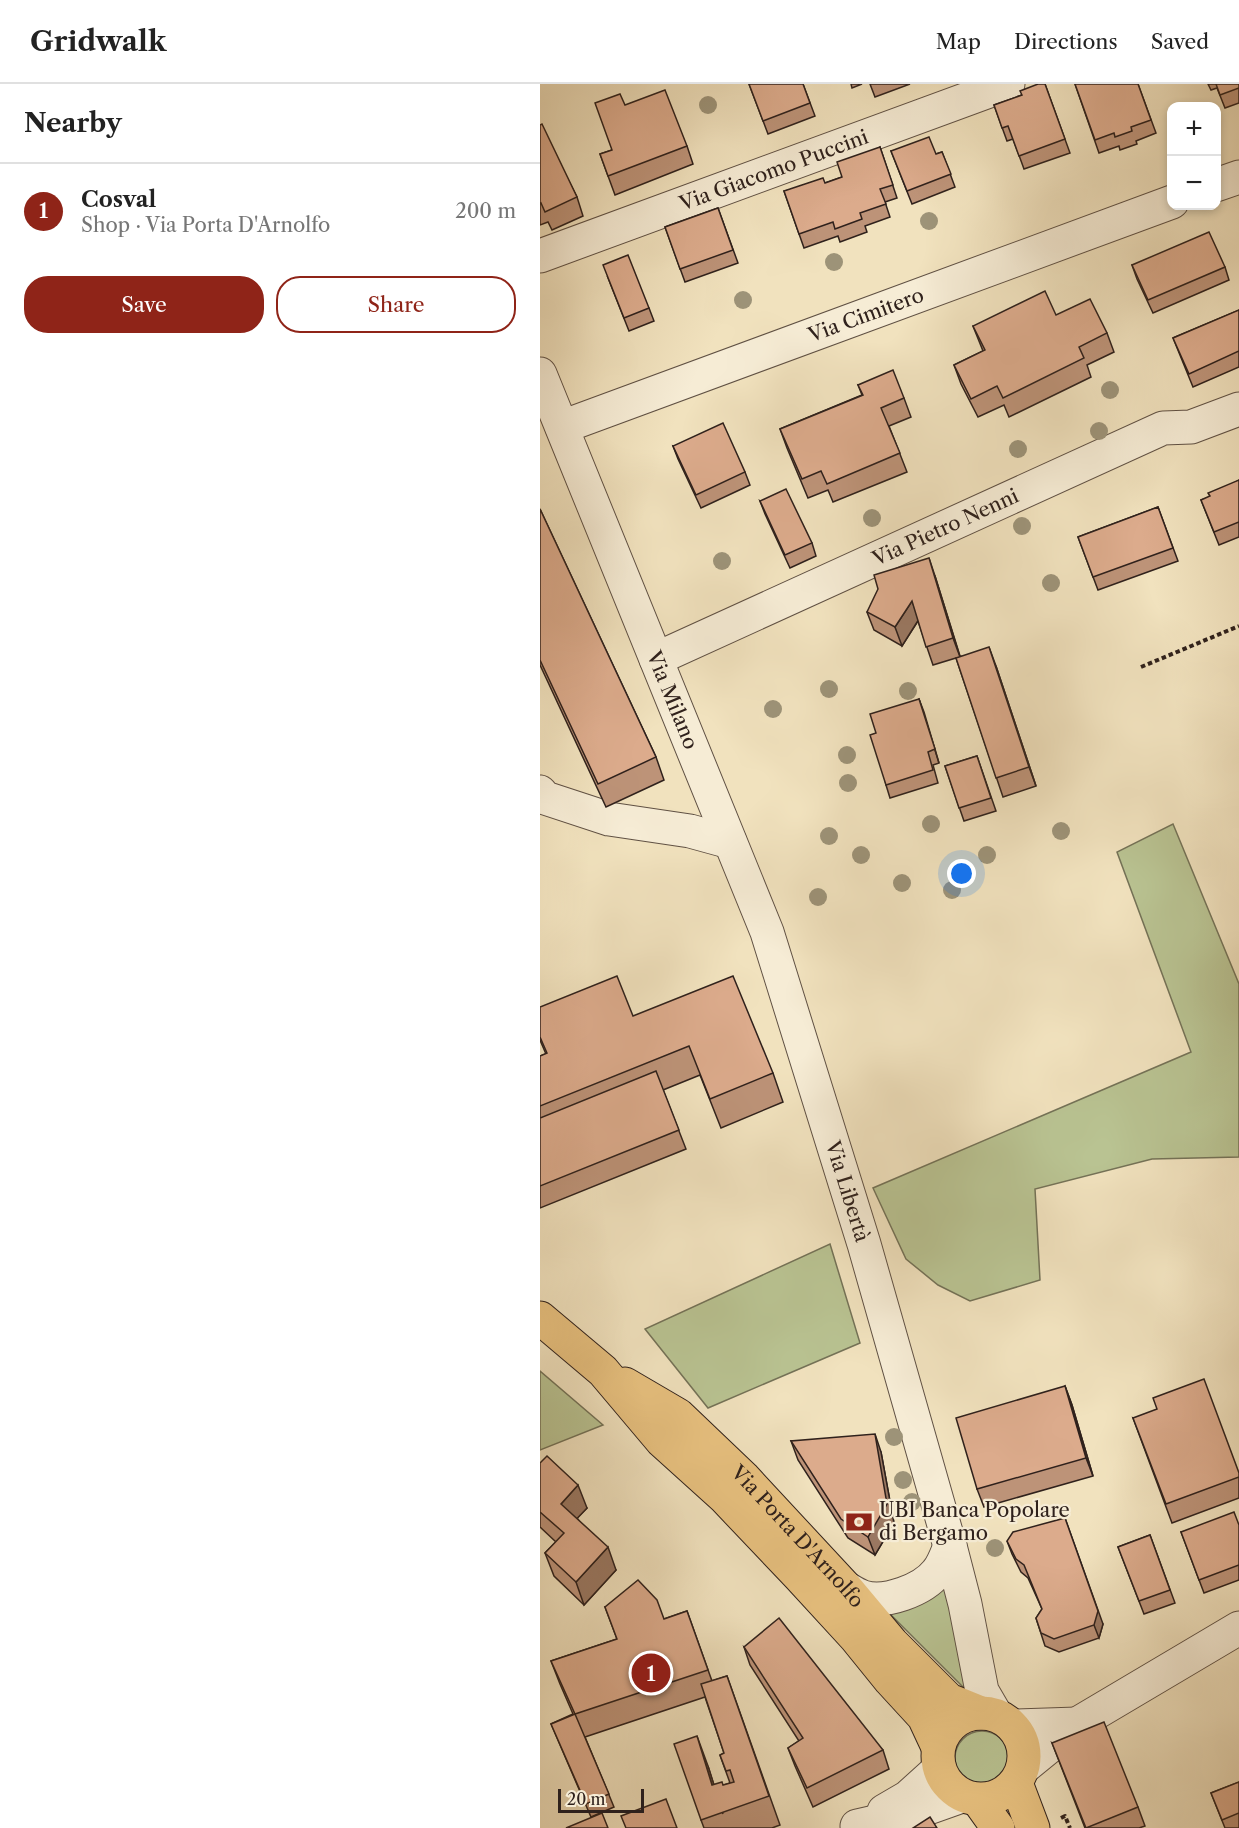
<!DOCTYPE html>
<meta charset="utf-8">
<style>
body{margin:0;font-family:"Libre Caslon Text",serif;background:#f6f6f6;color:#222}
.controls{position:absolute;right:18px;top:18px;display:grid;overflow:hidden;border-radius:12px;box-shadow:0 3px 9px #0003}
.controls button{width:54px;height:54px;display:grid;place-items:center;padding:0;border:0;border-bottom:2px solid #e0e0e0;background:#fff;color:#222;font:30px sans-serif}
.scale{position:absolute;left:18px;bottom:15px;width:86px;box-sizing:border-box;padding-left:6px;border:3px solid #2f211c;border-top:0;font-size:16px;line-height:21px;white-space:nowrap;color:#2f211c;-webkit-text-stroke:4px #f6ecd5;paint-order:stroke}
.you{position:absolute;left:422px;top:790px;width:21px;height:21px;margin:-15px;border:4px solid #fff;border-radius:50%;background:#1a73e8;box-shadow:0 0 0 9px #1a73e833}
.badge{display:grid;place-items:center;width:39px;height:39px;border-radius:50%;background:#8f2418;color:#fff;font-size:20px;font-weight:700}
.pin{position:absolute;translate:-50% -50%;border:3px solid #fff;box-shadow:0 2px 6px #0006}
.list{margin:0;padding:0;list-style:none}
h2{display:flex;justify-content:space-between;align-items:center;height:78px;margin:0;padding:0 24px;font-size:26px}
h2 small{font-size:20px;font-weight:400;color:#767676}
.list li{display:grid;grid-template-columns:39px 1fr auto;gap:18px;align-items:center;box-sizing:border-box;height:96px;padding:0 24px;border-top:2px solid #e0e0e0}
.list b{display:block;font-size:22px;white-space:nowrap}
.list p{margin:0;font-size:20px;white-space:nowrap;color:#767676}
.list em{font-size:20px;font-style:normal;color:#767676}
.actions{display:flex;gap:12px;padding:18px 24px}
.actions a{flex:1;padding:14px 0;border:2px solid #8f2418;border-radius:24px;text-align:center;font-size:21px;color:#8f2418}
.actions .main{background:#8f2418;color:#fff}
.map{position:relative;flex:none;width:699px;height:1744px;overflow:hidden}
header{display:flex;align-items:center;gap:36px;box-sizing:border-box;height:84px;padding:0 30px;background:#fff;border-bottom:2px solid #e0e0e0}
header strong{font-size:28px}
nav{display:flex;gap:33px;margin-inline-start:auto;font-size:21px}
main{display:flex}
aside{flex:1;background:#fff}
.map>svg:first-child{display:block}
</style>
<header>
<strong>Gridwalk</strong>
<nav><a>Map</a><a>Directions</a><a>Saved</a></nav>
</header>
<main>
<aside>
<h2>Nearby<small></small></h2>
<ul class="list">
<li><span class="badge">1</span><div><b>Cosval</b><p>Shop · Via Porta D'Arnolfo</p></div><em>200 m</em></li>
</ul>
<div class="actions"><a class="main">Save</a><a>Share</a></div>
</aside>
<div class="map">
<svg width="699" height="1744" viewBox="0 0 699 1744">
<rect width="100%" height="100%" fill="#f1e2be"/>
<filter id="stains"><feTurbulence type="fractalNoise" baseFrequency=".00333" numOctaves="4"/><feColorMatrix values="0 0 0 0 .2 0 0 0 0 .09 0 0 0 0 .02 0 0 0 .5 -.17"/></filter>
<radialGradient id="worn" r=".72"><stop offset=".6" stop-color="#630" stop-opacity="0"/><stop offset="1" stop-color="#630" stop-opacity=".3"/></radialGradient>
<g fill="#b9c392" stroke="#747257" stroke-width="1.5">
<path d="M633,740L699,900V1073L612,1075L495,1105L500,1196L430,1217L398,1201L366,1175L333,1104L651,968L577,768Z"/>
<path d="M290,1160L320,1259L168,1324L105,1245Z"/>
<path d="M0,1287L63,1341L0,1366Z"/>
<path d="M407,1496L428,1599L423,1603L348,1528Z"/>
<circle cx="442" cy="1674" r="27"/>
</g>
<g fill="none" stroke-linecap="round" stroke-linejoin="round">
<defs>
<g id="minor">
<path d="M676,101L699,93"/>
<path id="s1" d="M0,172L468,0"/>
<path id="s2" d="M0,290L227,848L324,1160L410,1462L425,1520L442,1607L456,1631"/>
<path id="s3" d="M22,343L632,118"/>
<path id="s4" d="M116,575L623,344L651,343L699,325"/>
<path d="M0,708L5,714L69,735L150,747L190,758"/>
<path d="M306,1504C311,1507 317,1511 323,1513C345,1520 383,1506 397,1488C403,1481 406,1472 410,1462"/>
<path d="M473,1642L537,1640"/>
<path d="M483,1684L537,1640L699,1544"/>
<path d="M344,1727L368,1713L399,1685"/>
<path d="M317,1742L374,1729L422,1712"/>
</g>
<g id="major">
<path d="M0,1234L63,1287L122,1357L184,1413L259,1492L316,1554L350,1596L384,1633L398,1663"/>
<path id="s5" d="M85,1300L138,1331L204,1394L306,1504L352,1559L409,1616L441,1629"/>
<circle cx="441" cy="1672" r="43"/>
<path d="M476,1699L493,1744"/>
<path d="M438,1716L458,1744"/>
</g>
</defs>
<use href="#minor" stroke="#605144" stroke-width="35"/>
<use href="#major" stroke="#2f211c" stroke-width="35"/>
<g stroke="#2f211c" stroke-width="4" stroke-dasharray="4.5 3" stroke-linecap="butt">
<path d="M601,583L699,542"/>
<path d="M521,1734L525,1732L530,1744"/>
</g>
<use href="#minor" stroke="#f6ecd5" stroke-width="33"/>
<use href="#major" stroke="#e8c17f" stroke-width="33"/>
</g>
<g fill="#9d9378">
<circle cx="168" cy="21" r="9"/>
<circle cx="389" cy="137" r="9"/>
<circle cx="294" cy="178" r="9"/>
<circle cx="203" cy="216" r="9"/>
<circle cx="570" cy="306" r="9"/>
<circle cx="559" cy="347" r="9"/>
<circle cx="478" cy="365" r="9"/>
<circle cx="332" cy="434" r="9"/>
<circle cx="482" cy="442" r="9"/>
<circle cx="182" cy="477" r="9"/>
<circle cx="511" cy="499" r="9"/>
<circle cx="289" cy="605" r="9"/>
<circle cx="368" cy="607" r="9"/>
<circle cx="233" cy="625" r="9"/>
<circle cx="307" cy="671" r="9"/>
<circle cx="308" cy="699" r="9"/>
<circle cx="391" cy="740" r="9"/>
<circle cx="521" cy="747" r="9"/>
<circle cx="289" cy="752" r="9"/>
<circle cx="321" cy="771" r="9"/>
<circle cx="447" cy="771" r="9"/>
<circle cx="362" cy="799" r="9"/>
<circle cx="412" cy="806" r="9"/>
<circle cx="278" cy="813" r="9"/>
<circle cx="354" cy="1353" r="9"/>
<circle cx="363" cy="1396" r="9"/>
<circle cx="372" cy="1418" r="9"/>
<circle cx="455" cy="1464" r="9"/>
</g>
<g fill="#bd9378" stroke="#2f211c" stroke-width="1.5">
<path d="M209,0H263L275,32L228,50Z"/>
<path d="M311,0H322L312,4Z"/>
<path d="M330,0H370L335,13Z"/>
<path d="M505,0L530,69L484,85L473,55L467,57L454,21L482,11Z"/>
<path d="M535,0H598L616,49L596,57L597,60L580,66L579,62L559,69Z"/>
<path d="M668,0H699V19L685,24L677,4L671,6Z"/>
<path d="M85,21L147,62L153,80L75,111L60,70L72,66Z"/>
<path d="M0,41L37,113L43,132L12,146L8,138L0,141Z"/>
<path d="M340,63L357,114L345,118L350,133L325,142L327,148L300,158L298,152L264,164L244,107L285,99L302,93Z"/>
<path d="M351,67L396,70L402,68L415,103L372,120Z"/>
<path d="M178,124L198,179L145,198L125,143Z"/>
<path d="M592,181L685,183L689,196L613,229L597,195Z"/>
<path d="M68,194L109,224L114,237L89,247Z"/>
<path d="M699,226V283L653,303L633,254Z"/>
<path d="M516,231L567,249L574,268L547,281L551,293L469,333L464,321L438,333L421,300L414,281L443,267L433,242Z"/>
<path d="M318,301L364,314L371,333L349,342L367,388L293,418L288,406L268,414L247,364L240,345L322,311Z"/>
<path d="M133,362L205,388L210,401L161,424L138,375Z"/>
<path d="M699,396V453L679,461L661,416L670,413Z"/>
<path d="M220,417L272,459L276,472L250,484L225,430Z"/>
<path d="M618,423L638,477L558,506L538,453Z"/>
<path d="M0,425L116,673L124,696L66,723L0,581Z"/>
<path d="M395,492L420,572L456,582L496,702L463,713L416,574L393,581L378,537L362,562L334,546L327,528Z"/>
<path d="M379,615L399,679L393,681L398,699L350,714L346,701L336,649Z"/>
<path d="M437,672L456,727L424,737L405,682Z"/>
<path d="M93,932L233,989L243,1018L181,1044L160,991L123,1006L146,1065L0,1124V972L6,970L0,956V953Z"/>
<path d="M525,1302L532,1321L553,1392L444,1423L437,1405Z"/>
<path d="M593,1334L699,1389V1414L632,1439Z"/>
<path d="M251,1357L341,1368L354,1439L335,1471L308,1454L258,1376Z"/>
<path d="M0,1379L47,1424L37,1434L76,1486L44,1521L14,1492L5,1469L16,1458L0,1443Z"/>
<path d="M699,1441V1496L664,1509L641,1448Z"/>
<path d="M610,1451L635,1519L604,1530L578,1463Z"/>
<path d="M467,1457L563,1540L559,1554L519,1568L505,1562L496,1534L502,1525L488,1494L481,1488L472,1470Z"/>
<path d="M65,1523L124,1535L147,1527L172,1597L187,1592L240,1741L232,1744H164L161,1736L168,1682L174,1701H184L190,1699L180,1671L184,1669L165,1613L45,1653L74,1723L51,1733L11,1640L33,1630L20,1600L11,1577L77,1555Z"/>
<path d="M204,1563L343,1666L349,1685L273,1723L255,1682L248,1664L259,1657L210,1581Z"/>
<path d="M512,1659L598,1723L605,1742L599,1744H545Z"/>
<path d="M699,1698V1744H685L671,1709Z"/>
</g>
<g fill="#9a7862" stroke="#2f211c" stroke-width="1.5">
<path d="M389,474L395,492L420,573L413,554Z"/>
<path d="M372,517L379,535L362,562L355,543Z"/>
<path d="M449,563L456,582L496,702L489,683Z"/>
<path d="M379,615L384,628L399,679L395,665Z"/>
<path d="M525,1302L532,1321L553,1392L546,1374Z"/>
<path d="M335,1350L341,1368L354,1439L335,1471L328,1453Z"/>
<path d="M38,1401L47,1424L29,1443L21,1420Z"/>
<path d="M525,1434L563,1540L559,1554L554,1541Z"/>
<path d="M68,1463L76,1486L44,1521L36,1498Z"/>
<path d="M157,1652L168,1682L183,1730L172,1701Z"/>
</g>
<g fill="#dcab8c" stroke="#2f211c" stroke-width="1.5">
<path d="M209,0H263L270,19L223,37Z"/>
<path d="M498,0H505L525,55L479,72L468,42L462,44L454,21L482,11L480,7Z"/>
<path d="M535,0H598L611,36L591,43L592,47L575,53L574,49L555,56Z"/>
<path d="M676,0H699V4L680,11Z"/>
<path d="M125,6L147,62L68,92L60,70L72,66L55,19L80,10L85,21Z"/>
<path d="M2,40L37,113L5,128L1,119L0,120V41Z"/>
<path d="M389,53L396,70L402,68L411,90L367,107L351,67Z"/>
<path d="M340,63L353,101L340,105L346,120L320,129L322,135L295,145L293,138L259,150L244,107L283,94L285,99L302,93L297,78Z"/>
<path d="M178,124L193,166L140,185L125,143Z"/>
<path d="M669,148L685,183L608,216L592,181Z"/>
<path d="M88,171L109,224L84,234L63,181Z"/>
<path d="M505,207L516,231L550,215L567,249L539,263L544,274L463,314L457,302L431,315L414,281L445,266L433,242Z"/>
<path d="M699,226V267L649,290L633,254Z"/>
<path d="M353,286L364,314L341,324L360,369L287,400L281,387L262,395L240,345L323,311L318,301Z"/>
<path d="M183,339L205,388L156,411L133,362Z"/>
<path d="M699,396V438L674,448L661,416L670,412L668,409Z"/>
<path d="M246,405L272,459L245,471L220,417Z"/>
<path d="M618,423L633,464L553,493L538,453Z"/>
<path d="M0,425L116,673L58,700L0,576Z"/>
<path d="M389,474L413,554L386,563L372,517L355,543L327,528L338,505L334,491Z"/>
<path d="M449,563L489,683L456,694L416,574Z"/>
<path d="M379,615L395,665L388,668L393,686L346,701L330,651L336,649L330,630Z"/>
<path d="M437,672L451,714L419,724L405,682Z"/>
<path d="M77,892L93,932L193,892L233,989L170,1015L149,962L0,1022V972L7,969L0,953V923Z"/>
<path d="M116,987L139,1046L0,1102V1034Z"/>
<path d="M664,1295L699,1389V1393L626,1420L593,1334L617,1325L613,1314Z"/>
<path d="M525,1302L546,1374L437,1405L416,1334Z"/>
<path d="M335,1350L347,1420L328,1453L301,1435L251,1357Z"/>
<path d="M7,1372L38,1401L21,1420L68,1463L36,1498L5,1469L24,1449L0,1428V1379Z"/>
<path d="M694,1428L699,1441V1481L659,1496L641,1448Z"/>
<path d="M525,1434L558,1527L554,1541L514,1555L501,1549L496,1534L502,1525L484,1481L476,1475L467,1457L473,1448Z"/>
<path d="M610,1451L630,1506L599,1517L578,1463Z"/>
<path d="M98,1496L117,1516L124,1535L147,1527L168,1586L35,1630L11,1577L77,1555L65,1523Z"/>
<path d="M239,1534L343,1666L267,1704L248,1664L263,1654L204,1563Z"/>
<path d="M187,1592L229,1712L161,1736L134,1660L157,1652L172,1701L182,1698L183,1701L194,1698L190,1686L186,1687L180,1671L184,1669L161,1600Z"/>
<path d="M35,1630L69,1710L46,1720L11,1640Z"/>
<path d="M564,1638L598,1723L546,1744L512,1659Z"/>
<path d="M699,1698V1729L682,1736L671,1709Z"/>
<path d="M126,1715L137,1744H86L81,1732Z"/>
<path d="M62,1729L68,1744H26Z"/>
<path d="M390,1733L397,1744H373Z"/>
</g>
<defs>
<symbol id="bank-bare" viewBox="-9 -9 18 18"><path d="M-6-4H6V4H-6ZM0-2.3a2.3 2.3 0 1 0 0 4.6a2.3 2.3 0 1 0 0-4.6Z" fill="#8f2418" stroke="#f6ecd5" stroke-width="2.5" paint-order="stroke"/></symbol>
</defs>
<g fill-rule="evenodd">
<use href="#bank-bare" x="300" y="1419" width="38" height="38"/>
</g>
<g text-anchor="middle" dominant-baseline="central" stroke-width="4.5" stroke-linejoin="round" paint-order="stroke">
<g font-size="20" fill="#2f211c" stroke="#f6ecd5">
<text stroke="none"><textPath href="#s1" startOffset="249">Via Giacomo Puccini</textPath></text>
<text stroke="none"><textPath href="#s3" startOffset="324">Via Cimitero</textPath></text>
<text stroke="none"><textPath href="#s4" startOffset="318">Via Pietro Nenni</textPath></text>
<text stroke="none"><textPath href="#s2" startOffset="352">Via Milano</textPath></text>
<text stroke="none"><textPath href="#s2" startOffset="874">Via Libertà</textPath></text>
<text stroke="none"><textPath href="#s5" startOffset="232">Via Porta D'Arnolfo</textPath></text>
</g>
<g font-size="20" fill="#2f211c" stroke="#f6ecd5" text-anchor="start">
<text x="339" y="1426">UBI Banca Popolare<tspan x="339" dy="23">di Bergamo</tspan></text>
</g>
</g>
<rect width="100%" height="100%" filter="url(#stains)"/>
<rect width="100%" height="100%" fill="url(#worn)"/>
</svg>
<div class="controls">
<button>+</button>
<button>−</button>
</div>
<div class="scale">20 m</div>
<div class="you"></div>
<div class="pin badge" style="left:111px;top:1589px">1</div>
</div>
</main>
